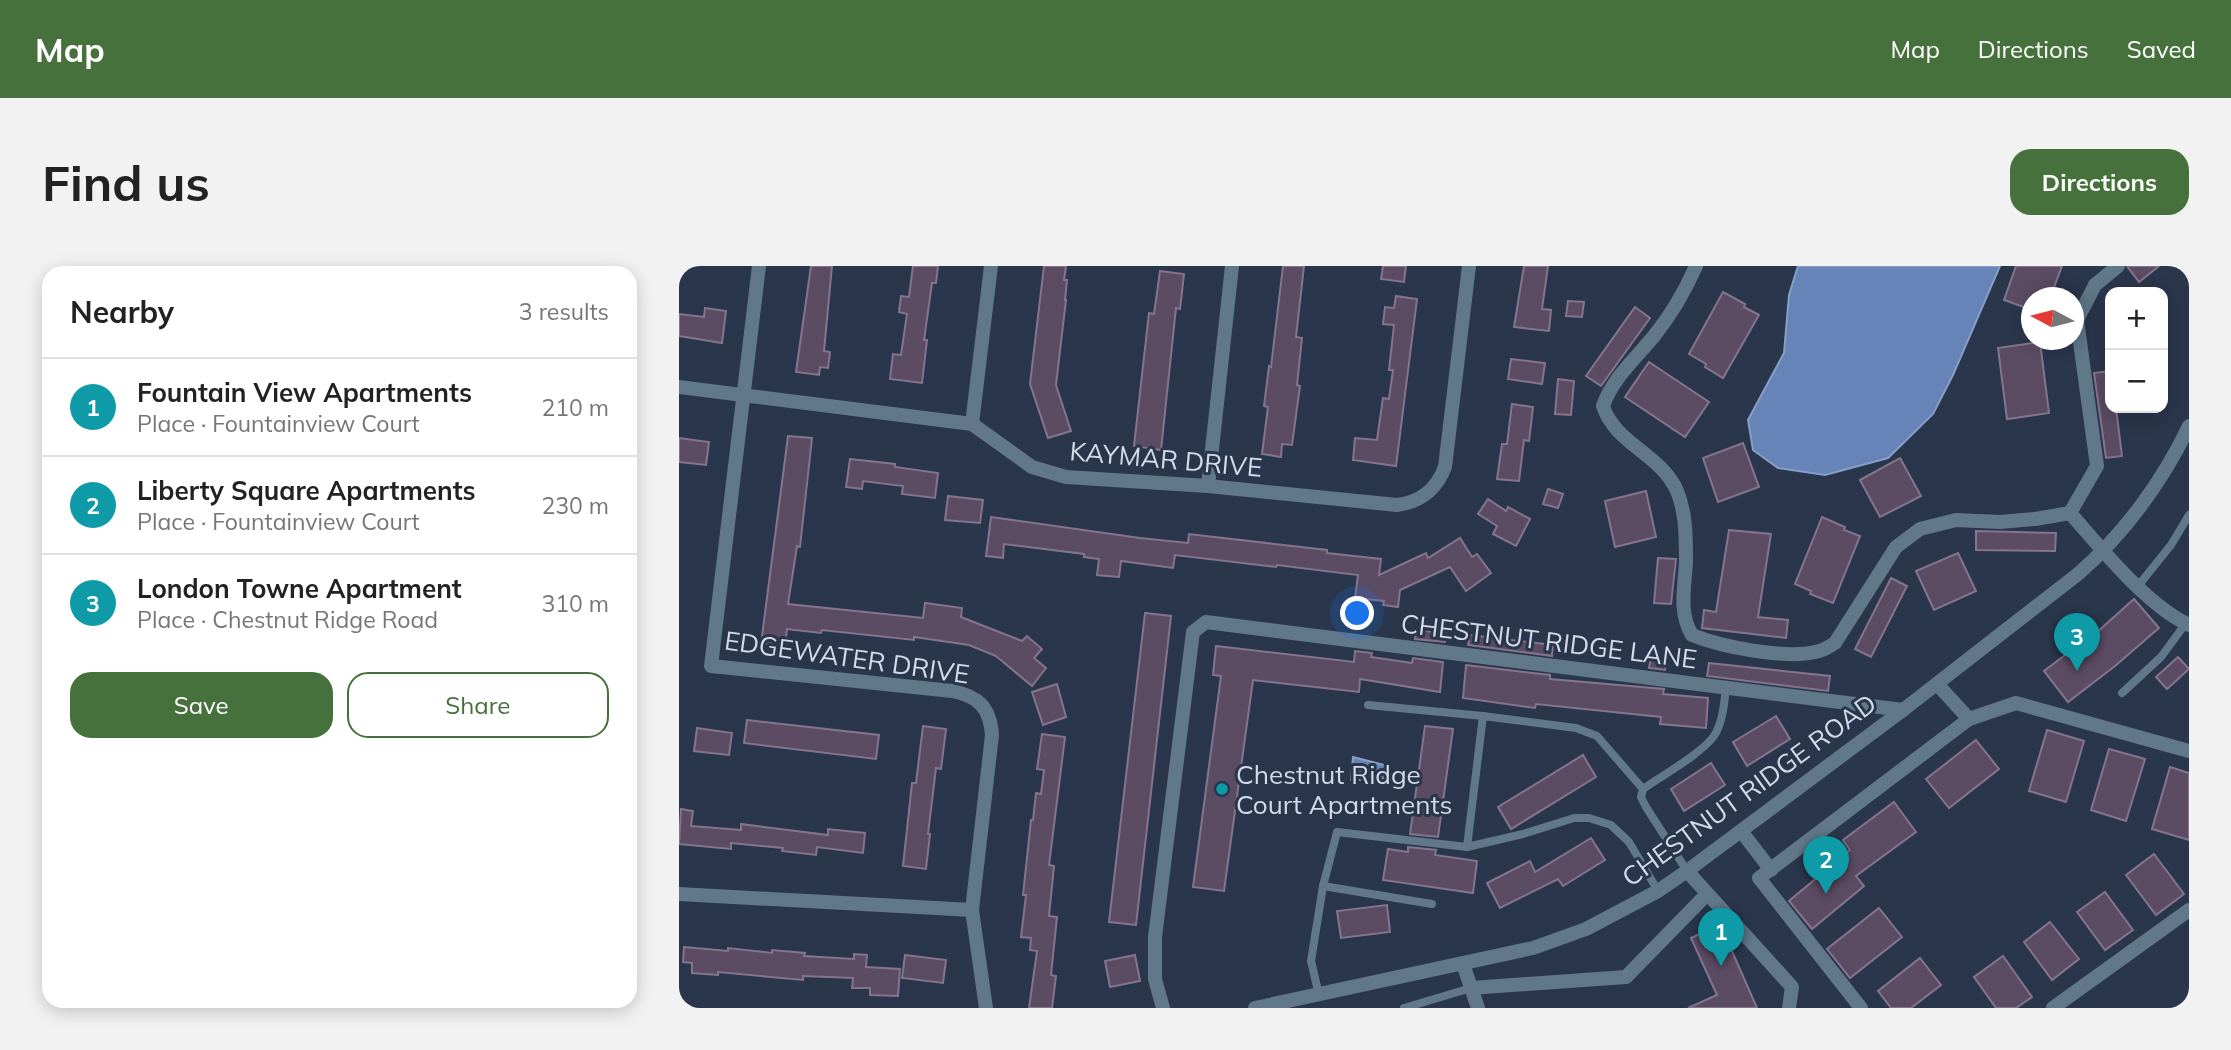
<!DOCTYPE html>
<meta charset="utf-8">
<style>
body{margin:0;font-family:Mulish,sans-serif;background:#f2f2f2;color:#222}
.controls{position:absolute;right:21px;top:21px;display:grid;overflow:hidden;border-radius:14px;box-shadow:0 4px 18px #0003}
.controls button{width:63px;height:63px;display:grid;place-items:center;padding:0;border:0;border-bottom:2px solid #e0e0e0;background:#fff;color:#222;font:35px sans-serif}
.compass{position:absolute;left:1342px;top:21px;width:63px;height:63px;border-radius:50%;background:#fff;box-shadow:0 4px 18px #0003;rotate:277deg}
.you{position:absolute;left:679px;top:348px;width:24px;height:24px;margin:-18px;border:5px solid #fff;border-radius:50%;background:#1a73e8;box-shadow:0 0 0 10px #1a73e833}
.badge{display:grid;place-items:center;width:46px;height:46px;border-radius:50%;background:#47713c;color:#fff;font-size:23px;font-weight:700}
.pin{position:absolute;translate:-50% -58px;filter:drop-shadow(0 2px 4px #0008)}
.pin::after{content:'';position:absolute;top:37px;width:24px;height:21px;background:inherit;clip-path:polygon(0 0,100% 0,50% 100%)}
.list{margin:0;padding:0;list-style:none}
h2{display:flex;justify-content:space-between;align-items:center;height:91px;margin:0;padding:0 28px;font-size:30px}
h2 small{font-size:23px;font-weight:400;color:#767676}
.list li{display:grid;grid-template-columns:46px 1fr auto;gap:21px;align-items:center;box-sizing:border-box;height:98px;padding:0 28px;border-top:2px solid #e0e0e0}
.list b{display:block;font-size:26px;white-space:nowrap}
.list p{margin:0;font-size:23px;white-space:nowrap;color:#767676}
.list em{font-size:23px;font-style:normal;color:#767676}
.actions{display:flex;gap:14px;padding:21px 28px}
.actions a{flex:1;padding:16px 0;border:2px solid #47713c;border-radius:21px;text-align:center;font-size:24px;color:#47713c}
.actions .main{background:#47713c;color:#fff}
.map{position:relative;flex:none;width:1510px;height:742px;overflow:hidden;border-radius:21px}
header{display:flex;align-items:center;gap:42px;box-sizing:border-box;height:98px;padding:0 35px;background:#47713c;color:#fff}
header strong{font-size:33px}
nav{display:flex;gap:38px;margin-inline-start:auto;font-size:24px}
.intro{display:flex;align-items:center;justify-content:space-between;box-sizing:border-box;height:168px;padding:0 42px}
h1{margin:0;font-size:49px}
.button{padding:18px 32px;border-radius:21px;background:#47713c;color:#fff;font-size:24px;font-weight:700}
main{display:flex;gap:42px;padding:0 42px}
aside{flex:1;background:#fff;border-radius:21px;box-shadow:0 4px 18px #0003}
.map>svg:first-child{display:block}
</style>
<header>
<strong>Map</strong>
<nav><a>Map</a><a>Directions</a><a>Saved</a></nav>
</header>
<div class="intro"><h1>Find us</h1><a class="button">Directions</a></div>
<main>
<aside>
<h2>Nearby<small>3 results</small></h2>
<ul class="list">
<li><span class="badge" style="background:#0f9aa8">1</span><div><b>Fountain View Apartments</b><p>Place · Fountainview Court</p></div><em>210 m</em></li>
<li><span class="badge" style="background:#0f9aa8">2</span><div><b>Liberty Square Apartments</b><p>Place · Fountainview Court</p></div><em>230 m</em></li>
<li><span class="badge" style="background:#0f9aa8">3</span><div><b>London Towne Apartment</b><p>Place · Chestnut Ridge Road</p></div><em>310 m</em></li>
</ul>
<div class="actions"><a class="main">Save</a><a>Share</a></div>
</aside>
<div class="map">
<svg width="1510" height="742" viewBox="0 0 1510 742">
<rect width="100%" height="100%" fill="#2a364c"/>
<g fill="#6684b8" stroke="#879ec7" stroke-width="2">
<path d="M1119,0H1321L1274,109L1254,148L1209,192L1146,209L1099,202L1074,184L1069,154L1105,87L1110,29Z"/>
<path d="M674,491L709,500L707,513L672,514Z"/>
</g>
<g fill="#5b4b63" stroke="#85748e" stroke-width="2">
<path d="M132,0H153L145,85L151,86L149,102L141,101L140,109L117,106Z"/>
<path d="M234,0H259L257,17H253L245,74H248L243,117L211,113L214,88L222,89L228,48L220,46L222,30L230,31Z"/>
<path d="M365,0H387L385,14H388L386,34H387L377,119L392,165L369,172L351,118Z"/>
<path d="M604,0H625L617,71L623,72L618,119L621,120L613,179L603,178L602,191L583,188L589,141L585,140L590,100L592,101Z"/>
<path d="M704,0H727L725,16L702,13Z"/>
<path d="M845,0H869L863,43L872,44L870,65L835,61Z"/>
<path d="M1337,0H1383L1371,32H1353V44L1325,34Z"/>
<path d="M1448,0H1480L1460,16Z"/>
<path d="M481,5L505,8L501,43L497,42L482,184L455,180L470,47L475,48Z"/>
<path d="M1044,26L1066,38L1065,41L1080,49L1044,112L1026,101L1027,98L1010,88Z"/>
<path d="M717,30L738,33L717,200L674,194L676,172L698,174L704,132L710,133L714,104H710L715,59L704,58L706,41L715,42Z"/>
<path d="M889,35L905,36L903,51L887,50Z"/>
<path d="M956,41L971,52L922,120L907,110Z"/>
<path d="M26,42L47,45L43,77L0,70V48L25,51Z"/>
<path d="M1361,76L1370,147L1328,153L1319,82Z"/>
<path d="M832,93L866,97L863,118L829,113Z"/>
<path d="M970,96L1030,136L1006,171L946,131Z"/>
<path d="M1431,105V142H1437L1443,190L1427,192L1415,107Z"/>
<path d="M879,113L895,115L892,149L876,148Z"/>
<path d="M833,138L854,141L850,175L845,174L840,215L818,213L823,178H828Z"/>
<path d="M109,170L133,172L121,281L118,280L109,338L244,352L246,337L283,342L282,351L343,375L348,370L363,383L355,392L367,402L353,420L317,390L290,379L235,371V374L143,364L142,367L108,363L106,380L82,378Z"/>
<path d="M0,172L30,176L27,199L0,196Z"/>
<path d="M1064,177L1080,221L1039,236L1024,192Z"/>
<path d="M1221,192L1242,230L1201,251L1181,214Z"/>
<path d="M171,193L216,198V201L259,207L256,232L223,228L224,220L184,215L183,223L167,221Z"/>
<path d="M869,223L884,228L879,242L864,238Z"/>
<path d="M967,225L977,271L936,281L926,235Z"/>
<path d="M269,230L304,234L301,257L266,254Z"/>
<path d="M809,233L827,245L829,241L851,253L837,280L814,268L818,260L799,248Z"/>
<path d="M312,251L461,272L509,277L510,268L648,284V287L702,293L700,309L747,287L749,292L781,272L793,291L798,288L812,307L787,325L771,301L721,324L719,341L704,339L705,335L676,332L679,309L598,299L597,301L496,289L494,302L442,295L440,311L418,309L420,293L405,291V288L325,278L324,292L307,290Z"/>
<path d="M1143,251L1166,261L1165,264L1181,270L1154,337L1131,328L1132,325L1116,318Z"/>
<path d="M1050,264L1092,268L1079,351L1109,354L1107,372L1023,362L1025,344L1037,346Z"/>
<path d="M1297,265L1377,267L1376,285L1297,284Z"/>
<path d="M1279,287L1297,325L1255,344L1237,305Z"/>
<path d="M979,292L997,293L992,338L975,337Z"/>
<path d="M1212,312L1228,320L1192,391L1176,383Z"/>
<path d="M1455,333L1480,362L1436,400L1389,436L1365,405L1406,374L1407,376Z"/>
<path d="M466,347L492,350L457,659L430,656Z"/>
<path d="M737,364L767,367L766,376L736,373Z"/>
<path d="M791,369L874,379L873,390L789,379Z"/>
<path d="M537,380L675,396L676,385L693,387L692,391L733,397L734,392L764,396L761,426L681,413L680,426L574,414L545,625L514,621L542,410L534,409Z"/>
<path d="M972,391L987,392L986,404L970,402Z"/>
<path d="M1499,391L1510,403L1488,423L1477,411Z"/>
<path d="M1030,397L1151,410L1149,425L1028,410Z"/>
<path d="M787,399L871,409V413L985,423L984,428L1029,432L1027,462L981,458L982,451L857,438L856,442L784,432Z"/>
<path d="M378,418L387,451L364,459L353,426Z"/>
<path d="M1097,450L1111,473L1068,500L1054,476Z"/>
<path d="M68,454L200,469L197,493L65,477Z"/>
<path d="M244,460L267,463L262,503L257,502L249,568H251L247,603L224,600L233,517H237Z"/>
<path d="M746,460L774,463L759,571L731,568Z"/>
<path d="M18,462L53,467L50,489L15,485Z"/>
<path d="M1368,464L1405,475L1387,536L1350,525Z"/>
<path d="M363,468L386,471L370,599L375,600L370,650L378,651L372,709L377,710L373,742H350L358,685L351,684L352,672L342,671L347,629H344L352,554H354L357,527L362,528L365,504L358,503Z"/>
<path d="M1297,474L1320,503L1270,542L1247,513Z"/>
<path d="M1430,483L1466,493L1447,555L1412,544Z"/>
<path d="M904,489L917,511L832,563L819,541Z"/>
<path d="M1032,497L1046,519L1005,545L992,523Z"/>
<path d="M1491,501L1510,507V574L1473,563Z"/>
<path d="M1215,536L1237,566L1177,610L1185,620L1133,663L1110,635L1171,584L1164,574Z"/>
<path d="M2,543L14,545L12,560L62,564V558L149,569V563L186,567L184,587L138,581L137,589L103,585L104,582L52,577V583L0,578Z"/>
<path d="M912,572L926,594L884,620L879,613L821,642L808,617L851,595L856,606Z"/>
<path d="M729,581L757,584L756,589L798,595L794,627L704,614L709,583L729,586Z"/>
<path d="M1475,588L1505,628L1477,649L1447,609Z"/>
<path d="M1426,626L1454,664L1426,684L1398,646Z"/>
<path d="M708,639L711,666L662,672L658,645Z"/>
<path d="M1200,642L1223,671L1171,712L1148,683Z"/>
<path d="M1371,656L1400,693L1373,714L1345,676Z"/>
<path d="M1041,658L1078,742H1009L1038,729L1012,672Z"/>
<path d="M5,681L49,685V682L93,687V684L126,687L125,690L175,693V688L188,689L187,701L221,703L219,730L191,729V722H173L174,712L124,710V714L39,706V709L13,707V697L4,696Z"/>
<path d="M226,689L267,694L264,717L223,712Z"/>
<path d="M456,689L461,715L431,721L426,695Z"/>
<path d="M1324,690L1353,731L1337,742H1317L1295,711Z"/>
<path d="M1241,692L1262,719L1232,742H1212L1199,725Z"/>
</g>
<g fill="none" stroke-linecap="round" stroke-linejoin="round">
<g stroke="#60788a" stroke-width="8">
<path d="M1459,320L1492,279L1510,249"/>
<path d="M1443,427L1482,391L1507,357"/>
<path d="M689,439L804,450"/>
<path d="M788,581L804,450L897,462L918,470L964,523"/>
<path d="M1008,605L967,541L962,531L964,523C984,509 1022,488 1035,470C1044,456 1045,438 1047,422"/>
<path d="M644,620L753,638"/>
<path d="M640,729L632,695L644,620L658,566L788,581L844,568L895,552H910L932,559L950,576L979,625"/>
<path d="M725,742L792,722"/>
</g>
<g stroke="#60788a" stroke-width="14">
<path d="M80,0L32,400L273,425C299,430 311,441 313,469L293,644L307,742"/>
<path d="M1017,0C1006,25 992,49 975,70C957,92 933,113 924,140C936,178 982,188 998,225C1007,246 1007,272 1007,295C1006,320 999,346 1013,369C1043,381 1105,393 1136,386C1144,385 1150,381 1156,377L1217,281L1241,263L1277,254L1321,256L1356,253L1391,247"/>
<path d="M1439,0L1416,19L1398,54L1418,200L1391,247C1422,282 1467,339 1510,359"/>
<path d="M0,121L293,158L353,201L387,211L529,220L718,239C742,236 757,224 766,201L790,0"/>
<path d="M293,158L312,0"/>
<path d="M529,220L553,0"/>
<path d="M1258,418L1290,453"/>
<path d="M1062,565L1092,604"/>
<path d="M1008,605L1113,721L1110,742"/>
<path d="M0,628L293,644"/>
<path d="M784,698L799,742"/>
<path d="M792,722L947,711L1028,628"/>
<path d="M484,742L476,713V671L514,366L527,356L1224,444"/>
<path d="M1182,742L1080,612L1290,453L1337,437L1510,485"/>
<path d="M1374,742L1510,644"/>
</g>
<path stroke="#60788a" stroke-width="14" d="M576,742L854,682L907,663L979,625L1008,605L1224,444L1399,308C1445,268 1484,215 1510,160"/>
</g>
<circle fill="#0f9aa8" stroke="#2a364c" stroke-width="2.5" cx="543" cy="523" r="7"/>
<g text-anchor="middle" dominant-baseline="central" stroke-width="6" stroke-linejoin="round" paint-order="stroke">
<g font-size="26" fill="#d3dbe9" stroke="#2a364c">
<text transform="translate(487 193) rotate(5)">KAYMAR DRIVE</text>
<text transform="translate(870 375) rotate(7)">CHESTNUT RIDGE LANE</text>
<text transform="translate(168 391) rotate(8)">EDGEWATER DRIVE</text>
<text transform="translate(1070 524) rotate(-36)">CHESTNUT RIDGE ROAD</text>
</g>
<g font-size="26" fill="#d3dbe9" stroke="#2a364c" text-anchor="start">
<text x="557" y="508">Chestnut Ridge<tspan x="557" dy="30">Court Apartments</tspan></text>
</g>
</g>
</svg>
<div class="controls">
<button>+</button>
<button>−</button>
</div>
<svg class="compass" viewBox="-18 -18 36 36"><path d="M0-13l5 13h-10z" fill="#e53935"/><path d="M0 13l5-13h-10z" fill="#767676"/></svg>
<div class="you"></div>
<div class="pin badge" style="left:1042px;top:700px;background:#0f9aa8">1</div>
<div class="pin badge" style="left:1147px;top:628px;background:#0f9aa8">2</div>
<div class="pin badge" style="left:1398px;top:405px;background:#0f9aa8">3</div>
</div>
</main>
